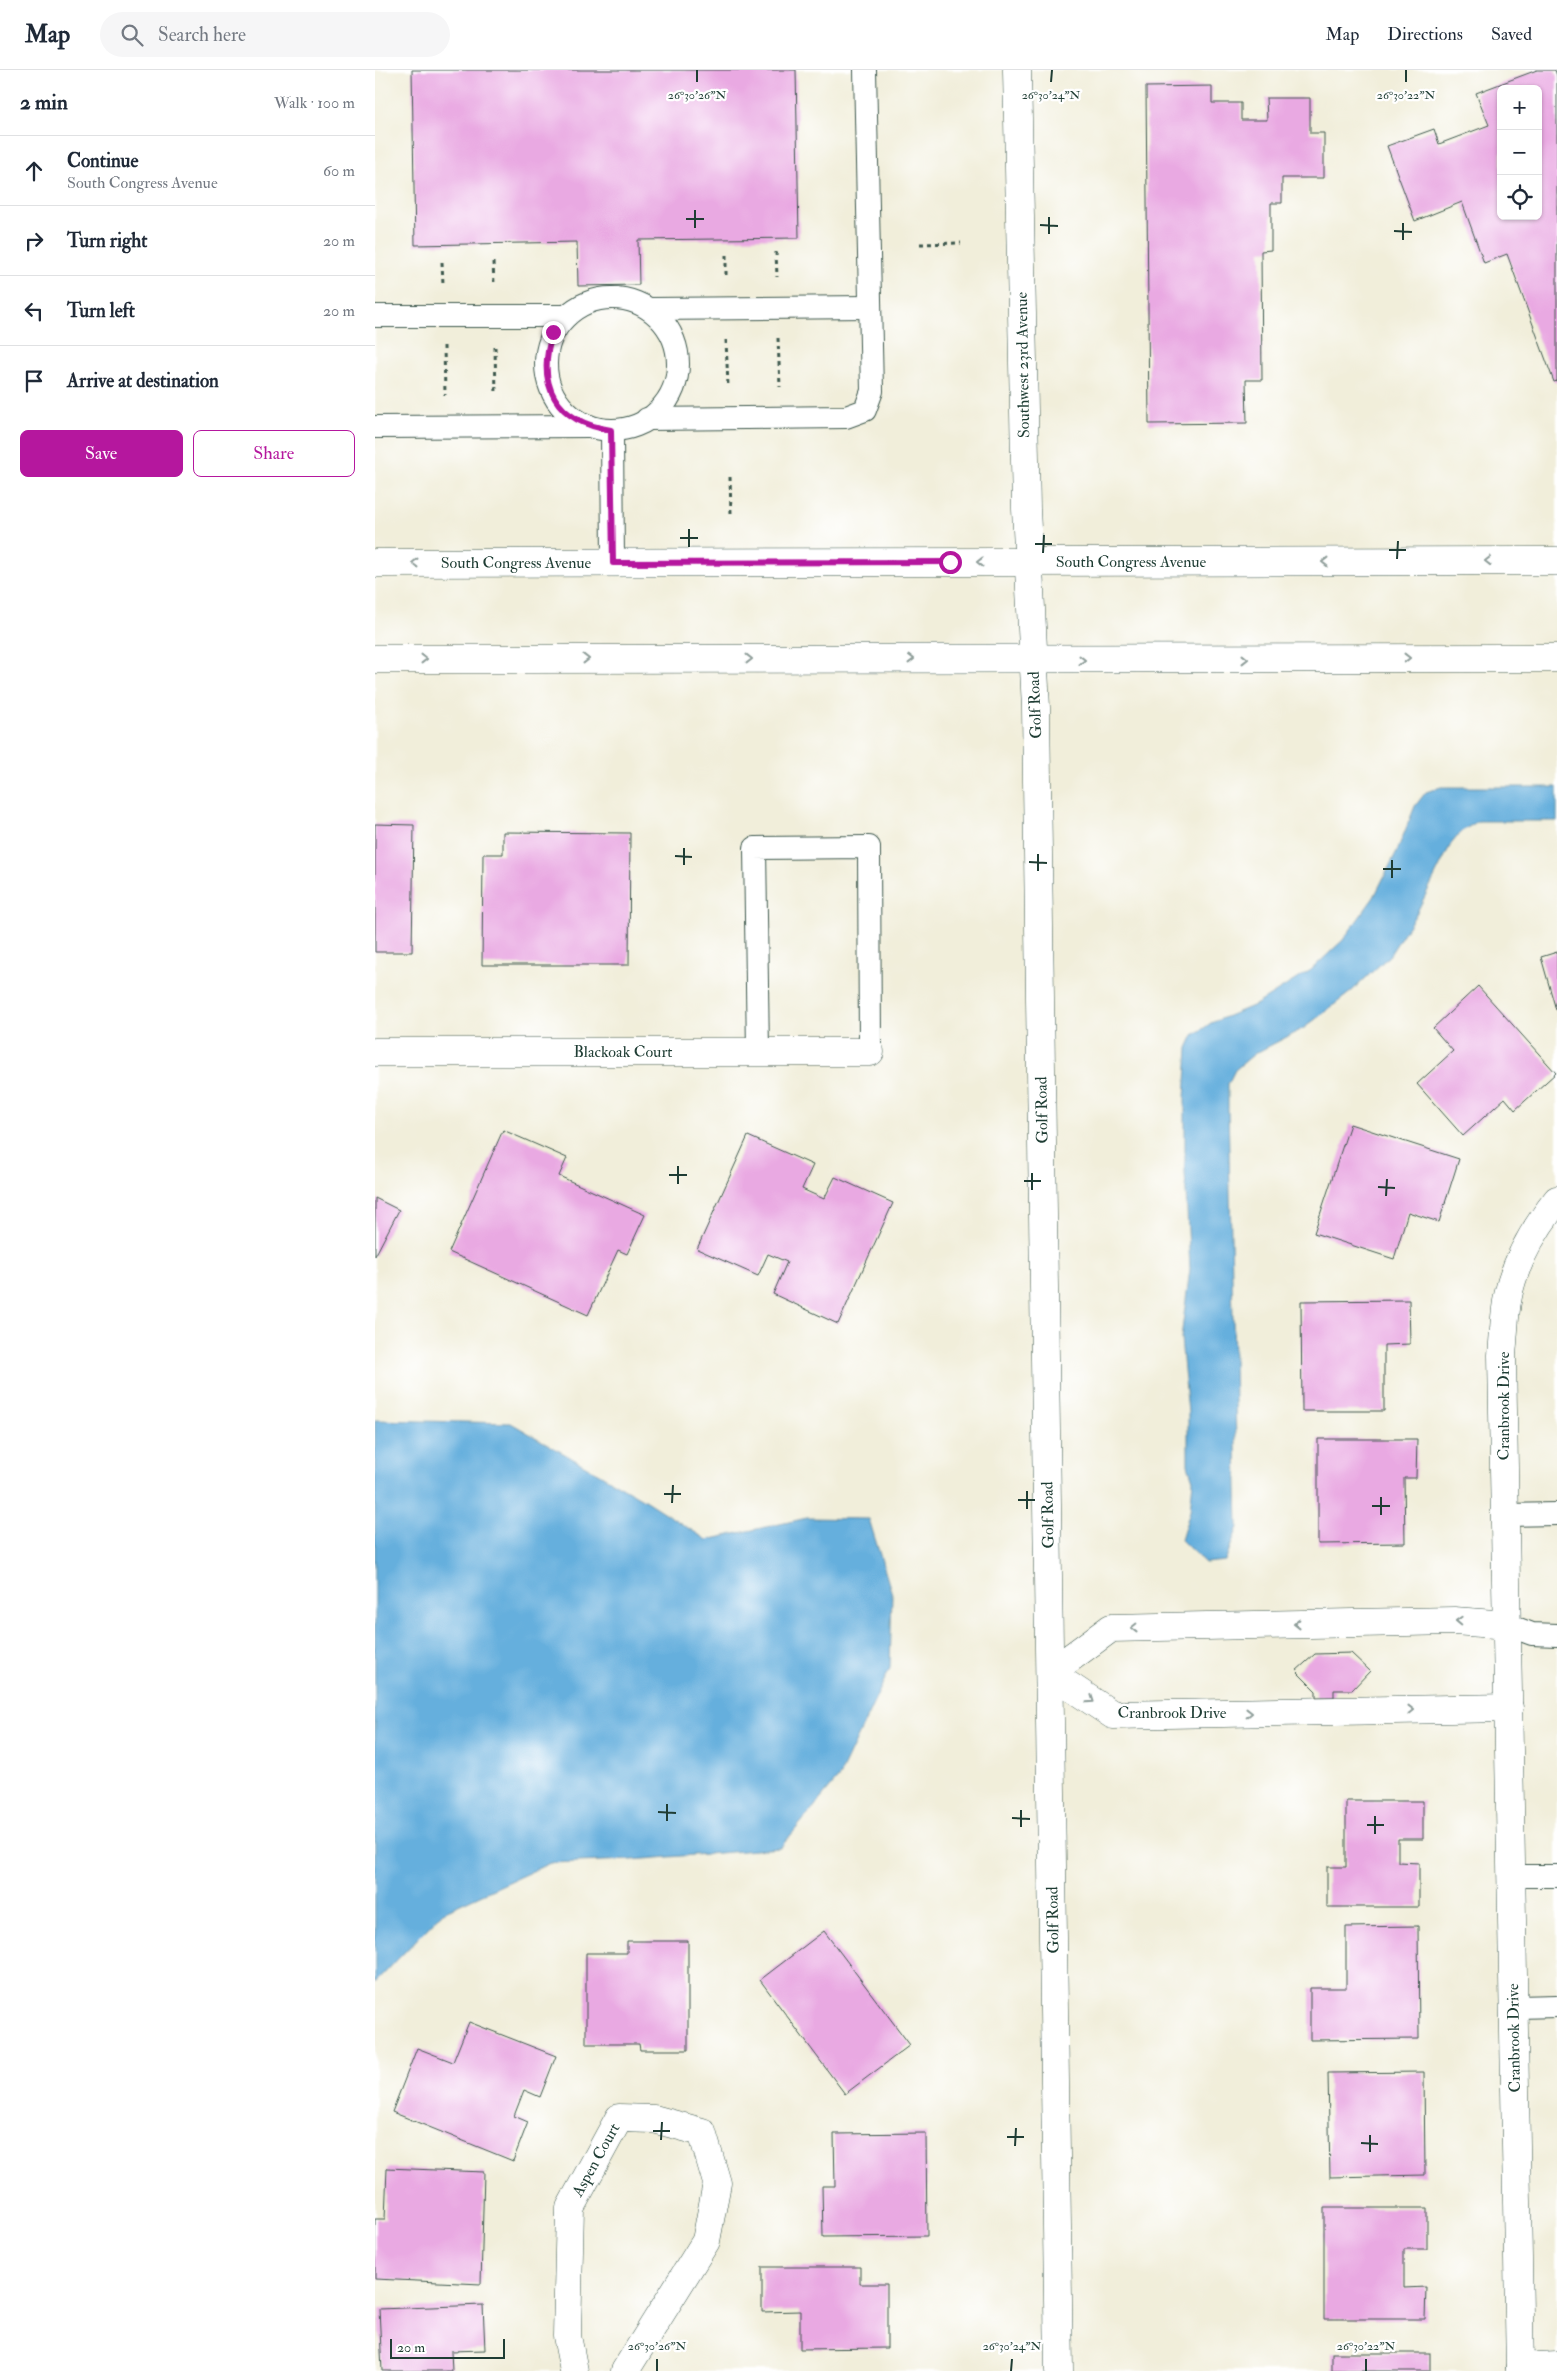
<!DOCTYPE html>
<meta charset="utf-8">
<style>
body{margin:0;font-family:"IM FELL Double Pica",serif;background:#f6f6f7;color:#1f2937}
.controls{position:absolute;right:15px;top:15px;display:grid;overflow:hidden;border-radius:8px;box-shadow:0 1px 4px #0004}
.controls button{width:45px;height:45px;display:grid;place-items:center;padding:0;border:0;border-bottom:1px solid #e0e1e3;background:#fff;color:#1f2937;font:25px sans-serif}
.scale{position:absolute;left:15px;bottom:12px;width:115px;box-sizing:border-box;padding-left:5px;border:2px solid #1f3d34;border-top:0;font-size:14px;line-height:18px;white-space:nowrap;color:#1f3d34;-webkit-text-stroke:4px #fff;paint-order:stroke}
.stop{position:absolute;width:15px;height:15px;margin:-11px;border:4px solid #b5179e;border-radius:50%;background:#fff}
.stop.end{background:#b5179e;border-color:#fff;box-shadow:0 1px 5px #0008}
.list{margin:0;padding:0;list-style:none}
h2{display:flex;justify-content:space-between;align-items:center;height:65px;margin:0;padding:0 20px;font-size:21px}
h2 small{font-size:16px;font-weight:400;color:#747a83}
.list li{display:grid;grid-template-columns:32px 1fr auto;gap:15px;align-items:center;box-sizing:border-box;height:70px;padding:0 20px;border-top:1px solid #e0e1e3}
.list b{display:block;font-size:19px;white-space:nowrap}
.list p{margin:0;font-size:16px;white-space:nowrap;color:#747a83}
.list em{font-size:16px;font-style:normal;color:#747a83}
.actions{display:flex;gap:10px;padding:15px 20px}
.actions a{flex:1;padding:11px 0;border:1px solid #b5179e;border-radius:8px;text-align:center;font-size:18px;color:#b5179e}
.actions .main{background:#b5179e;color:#fff}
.icon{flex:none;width:28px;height:28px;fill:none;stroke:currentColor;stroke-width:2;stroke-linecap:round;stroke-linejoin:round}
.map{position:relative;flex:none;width:1182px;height:2301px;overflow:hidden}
header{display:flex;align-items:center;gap:30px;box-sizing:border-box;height:70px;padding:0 25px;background:#fff;border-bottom:1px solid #e0e1e3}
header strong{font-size:24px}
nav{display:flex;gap:28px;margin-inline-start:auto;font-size:18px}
.search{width:350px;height:45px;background:#f6f6f7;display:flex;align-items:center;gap:12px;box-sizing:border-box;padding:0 18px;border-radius:28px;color:#747a83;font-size:19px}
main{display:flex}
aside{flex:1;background:#fff}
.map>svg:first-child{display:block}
</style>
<header>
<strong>Map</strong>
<div class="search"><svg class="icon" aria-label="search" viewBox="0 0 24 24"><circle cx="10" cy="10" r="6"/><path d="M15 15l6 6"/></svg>Search here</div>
<nav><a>Map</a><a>Directions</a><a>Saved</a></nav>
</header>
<main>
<aside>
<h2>2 min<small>Walk · 100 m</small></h2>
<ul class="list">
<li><svg class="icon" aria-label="ahead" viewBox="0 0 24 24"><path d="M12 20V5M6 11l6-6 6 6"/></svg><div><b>Continue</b><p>South Congress Avenue</p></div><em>60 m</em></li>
<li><svg class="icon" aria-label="right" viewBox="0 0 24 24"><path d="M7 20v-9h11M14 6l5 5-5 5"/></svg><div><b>Turn right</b></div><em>20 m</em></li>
<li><svg class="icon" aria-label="left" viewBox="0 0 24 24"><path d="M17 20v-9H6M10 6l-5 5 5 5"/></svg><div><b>Turn left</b></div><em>20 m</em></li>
<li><svg class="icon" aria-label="arrive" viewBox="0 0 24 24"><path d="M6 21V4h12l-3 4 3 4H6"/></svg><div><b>Arrive at destination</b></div></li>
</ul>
<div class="actions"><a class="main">Save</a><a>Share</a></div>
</aside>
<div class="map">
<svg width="1182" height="2301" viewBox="0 0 1182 2301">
<rect width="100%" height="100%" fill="#fff"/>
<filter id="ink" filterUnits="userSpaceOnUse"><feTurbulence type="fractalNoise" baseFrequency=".02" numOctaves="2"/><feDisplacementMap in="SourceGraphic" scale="10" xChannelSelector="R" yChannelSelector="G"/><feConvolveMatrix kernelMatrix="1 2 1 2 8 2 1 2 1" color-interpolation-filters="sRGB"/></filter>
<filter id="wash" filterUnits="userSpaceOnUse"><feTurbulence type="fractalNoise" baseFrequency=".0096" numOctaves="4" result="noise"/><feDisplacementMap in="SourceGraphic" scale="20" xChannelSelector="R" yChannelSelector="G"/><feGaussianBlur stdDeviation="1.12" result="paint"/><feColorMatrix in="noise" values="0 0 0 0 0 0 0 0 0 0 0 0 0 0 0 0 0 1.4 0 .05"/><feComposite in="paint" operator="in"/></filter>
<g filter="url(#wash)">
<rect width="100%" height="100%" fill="#f1eeda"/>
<g fill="#65afdd" stroke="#427688">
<path d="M1066,717H1182V751H1103L1087,761L1076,774L1041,844L1014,886L977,921L929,958L879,984L860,1000L853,1014V1039L863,1457L850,1491L830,1493L806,1470L815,1441L818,1410L813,1395V1343L806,1268L815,1199L810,1102V1028L813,978L819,965L836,953L882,934L936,900L968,870L999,827L1022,781L1040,736L1051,722Z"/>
<path d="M0,1350L136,1353L271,1431L332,1470L432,1448L494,1449L517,1524L515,1598L464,1707L405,1778L257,1790L175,1793L68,1842L0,1913Z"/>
</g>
<g id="blocks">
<g fill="#e9a9e2" fill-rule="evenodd">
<path d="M37,0H421L424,168L263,170L264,215L203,216L202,172L40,175Z"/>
<path d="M1162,0H1180L1182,6V311L1179,312L1132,184L1109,193L1087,132L1040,151L1012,76L1059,59L1064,74L1114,55L1101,23ZM1126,19H1163V146H1126Z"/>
<path d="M837,16V33H866V50H892L891,28H935V63H949V108H907V133H896V180L886,181L887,310H871L872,353L774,354L771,17Z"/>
<path d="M0,754L39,755L37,882H0Z"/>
<path d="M128,762L255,763L254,895H107L108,784H128Z"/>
<path d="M1182,882V940H1181L1166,887Z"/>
<path d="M1103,916L1181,1003L1140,1040L1130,1028L1088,1066L1042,1014L1078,981L1058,958Z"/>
<path d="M975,1054L1084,1089L1064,1152L1033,1142L1019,1189L939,1163Z"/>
<path d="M128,1060L192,1088L184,1106L270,1145L252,1184L243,1180L213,1245L74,1182Z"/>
<path d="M373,1066L438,1095L427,1119L449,1129L460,1107L518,1133L463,1254L398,1224L412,1192L393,1184L383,1206L322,1179Z"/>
<path d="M0,1128L24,1140L0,1186Z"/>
<path d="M1034,1230L1035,1274L1009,1275V1341H927L926,1231Z"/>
<path d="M943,1369H1042L1041,1408H1029L1030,1473L943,1474Z"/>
<path d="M976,1583L995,1601L977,1620H959V1627H941V1621L921,1601L940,1584Z"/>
<path d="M971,1731H1048V1769H1023V1792L1044,1793V1837H952V1797H971Z"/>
<path d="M1043,1856L1044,1969L935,1970V1918H971V1857Z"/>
<path d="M449,1861L535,1975L470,2024L385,1910Z"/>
<path d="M252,1871H313V1980H265L264,1974H211V1883H252Z"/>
<path d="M94,1952L181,1986L165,2027L149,2020L139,2046L153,2052L138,2091L17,2042L42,1978L78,1992Z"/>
<path d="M1049,2002L1050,2105L955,2107L953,2003Z"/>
<path d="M551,2063L552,2166L448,2167L447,2116H460L459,2064Z"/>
<path d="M12,2098L109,2102L106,2214L0,2209V2149H10Z"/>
<path d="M949,2138H1052V2179H1029V2218L1051,2217L1050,2249H949Z"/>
<path d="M387,2197H485V2214H512V2278L425,2279V2241L387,2242Z"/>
<path d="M108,2235L110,2280L76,2281L77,2301H7L4,2239Z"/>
<rect x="957" y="2283" width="98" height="18"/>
</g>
</g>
</g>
<g filter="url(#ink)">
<use href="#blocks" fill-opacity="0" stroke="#3e584d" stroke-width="1"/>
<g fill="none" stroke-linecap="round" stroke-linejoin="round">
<defs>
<g id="service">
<circle cx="237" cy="294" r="66"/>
<path d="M274,239L495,237"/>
<path d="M0,246H191"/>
<path d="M272,349L471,347L490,340L497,321L490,0"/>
<path d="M0,357L214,356"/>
<path d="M237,360L238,493"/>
<path d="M383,983L380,778L494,777L495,982"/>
<path d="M1130,1445L1182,1444"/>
<path d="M1133,1555L1157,1564L1182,1565"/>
<path d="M1137,1806H1182"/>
<path d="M1139,1937L1182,1936"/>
</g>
<g id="minor">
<path d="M0,982H495"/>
<path d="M1133,1555L1079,1551L736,1558L675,1603L738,1645L1134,1638"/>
<path d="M1145,2297L1182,2295"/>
<path d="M199,2301L192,2266L195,2138L244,2048L279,2049L327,2062L342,2113L331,2171L250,2301"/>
<path d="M1145,2301L1127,1285C1129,1266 1129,1245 1133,1226C1140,1191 1160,1158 1182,1130"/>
</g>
<path id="tertiary" d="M642,0L651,439L661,638L684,2301"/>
<g id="secondary">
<path d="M0,493L1182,491"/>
<path d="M0,589L1182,588"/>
</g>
</defs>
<use href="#service" stroke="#3e584d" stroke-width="24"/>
<use href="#minor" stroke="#3e584d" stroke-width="29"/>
<use href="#tertiary" stroke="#3e584d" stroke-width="29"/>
<use href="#secondary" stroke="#3e584d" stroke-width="29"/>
<g stroke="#3e584d" stroke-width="3" stroke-dasharray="4 4" stroke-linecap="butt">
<path d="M545,174L586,173"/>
<path d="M401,182L402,207"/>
<path d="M351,185V207"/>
<path d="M67,192L68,214"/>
<path d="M118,192L119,214"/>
<path d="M403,268L405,317"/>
<path d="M351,270L353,316"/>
<path d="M69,276L70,325"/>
<path d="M120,277L121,325"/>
<path d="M355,407L356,444"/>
</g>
<use href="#service" stroke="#fff" stroke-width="22"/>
<use href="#minor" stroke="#fff" stroke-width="28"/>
<use href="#tertiary" stroke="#fff" stroke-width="28"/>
<use href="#secondary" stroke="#fff" stroke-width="28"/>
</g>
<defs><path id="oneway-chevron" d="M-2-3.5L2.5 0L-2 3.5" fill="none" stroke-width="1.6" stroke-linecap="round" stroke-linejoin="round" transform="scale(1.25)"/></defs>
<g stroke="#8f9e9a">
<use href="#oneway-chevron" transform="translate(1113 491) rotate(180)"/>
<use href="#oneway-chevron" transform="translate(605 492) rotate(-180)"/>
<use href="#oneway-chevron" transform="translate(950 492) rotate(180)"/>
<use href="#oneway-chevron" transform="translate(40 493) rotate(-180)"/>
<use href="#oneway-chevron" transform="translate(1032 588)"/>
<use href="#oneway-chevron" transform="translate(49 589)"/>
<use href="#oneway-chevron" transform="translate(211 589)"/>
<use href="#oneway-chevron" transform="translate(374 589)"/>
<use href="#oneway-chevron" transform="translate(536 589)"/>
<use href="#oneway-chevron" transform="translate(870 589)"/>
<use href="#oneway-chevron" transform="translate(707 590)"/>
<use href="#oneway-chevron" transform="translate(1084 1551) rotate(-178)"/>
<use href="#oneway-chevron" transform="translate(922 1554) rotate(179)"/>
<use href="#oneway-chevron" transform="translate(759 1558) rotate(179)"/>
<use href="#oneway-chevron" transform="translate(716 1630) rotate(34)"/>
<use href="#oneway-chevron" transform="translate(1036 1640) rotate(-1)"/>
<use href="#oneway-chevron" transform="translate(874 1643) rotate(-1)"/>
</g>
</g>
<g fill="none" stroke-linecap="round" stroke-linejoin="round" filter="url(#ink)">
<path stroke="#b5179e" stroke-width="6" d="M178,262C160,315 181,352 236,360L238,493L575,492"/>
</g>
<path fill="none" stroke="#1f3d34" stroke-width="2" d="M322,12V0M676,12L677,0M1031,12V0M311,149H329M665,155L683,156M320,158V140M1019,161L1037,162M674,164V147M1028,170V153M305,468H323M660,474H677M314,477V459M1014,480H1031M668,483L669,465M1022,489L1023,471M300,786L317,787M654,792L672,793M309,795V778M1008,799H1026M663,801V784M1017,808V790M294,1105H312M649,1111H666M303,1114V1096M1003,1117L1020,1118M657,1120V1103M1011,1126L1012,1109M289,1424H306M643,1430H660M297,1433L298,1415M997,1436H1015M652,1439V1421M1006,1445V1427M283,1742L301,1743M637,1748L655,1749M292,1751V1734M992,1755H1009M646,1757V1740M1000,1764V1746M278,2061H295M632,2067H649M286,2070L287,2052M986,2073L1003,2074M640,2076L641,2058M995,2082V2065M282,2301V2289M636,2301L637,2289M991,2301V2289"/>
<g text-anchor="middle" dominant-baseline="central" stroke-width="4.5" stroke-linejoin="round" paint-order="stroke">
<g font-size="16" fill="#1f3d34" stroke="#fff">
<text transform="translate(648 295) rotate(-91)">Southwest 23rd Avenue</text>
<text x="756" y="492">South Congress Avenue</text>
<text x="141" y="493">South Congress Avenue</text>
<text transform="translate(660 635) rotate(-92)">Golf Road</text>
<text x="248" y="982">Blackoak Court</text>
<text transform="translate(667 1040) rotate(-91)">Golf Road</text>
<text transform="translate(1129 1336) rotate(-90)">Cranbrook Drive</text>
<text transform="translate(673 1445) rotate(-91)">Golf Road</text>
<text x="797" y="1643">Cranbrook Drive</text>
<text transform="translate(678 1850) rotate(-91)">Golf Road</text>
<text transform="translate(1139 1968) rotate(-91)">Cranbrook Drive</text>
<text transform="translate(221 2090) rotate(-61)">Aspen Court</text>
</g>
</g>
<g font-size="12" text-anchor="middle" fill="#1f3d34" stroke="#fff" stroke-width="4.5" stroke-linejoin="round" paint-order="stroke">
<text x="322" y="29">26°30'26"N</text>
<text x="676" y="29">26°30'24"N</text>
<text x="1031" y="29">26°30'22"N</text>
<text x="282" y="2280">26°30'26"N</text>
<text x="637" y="2280">26°30'24"N</text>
<text x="991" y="2280">26°30'22"N</text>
</g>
</svg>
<div class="controls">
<button>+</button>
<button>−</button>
<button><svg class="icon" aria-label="locate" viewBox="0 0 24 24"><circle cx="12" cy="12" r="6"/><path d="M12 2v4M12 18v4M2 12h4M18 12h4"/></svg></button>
</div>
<div class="scale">20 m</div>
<div class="stop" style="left:575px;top:492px"></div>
<div class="stop end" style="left:178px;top:262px"></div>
</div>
</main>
